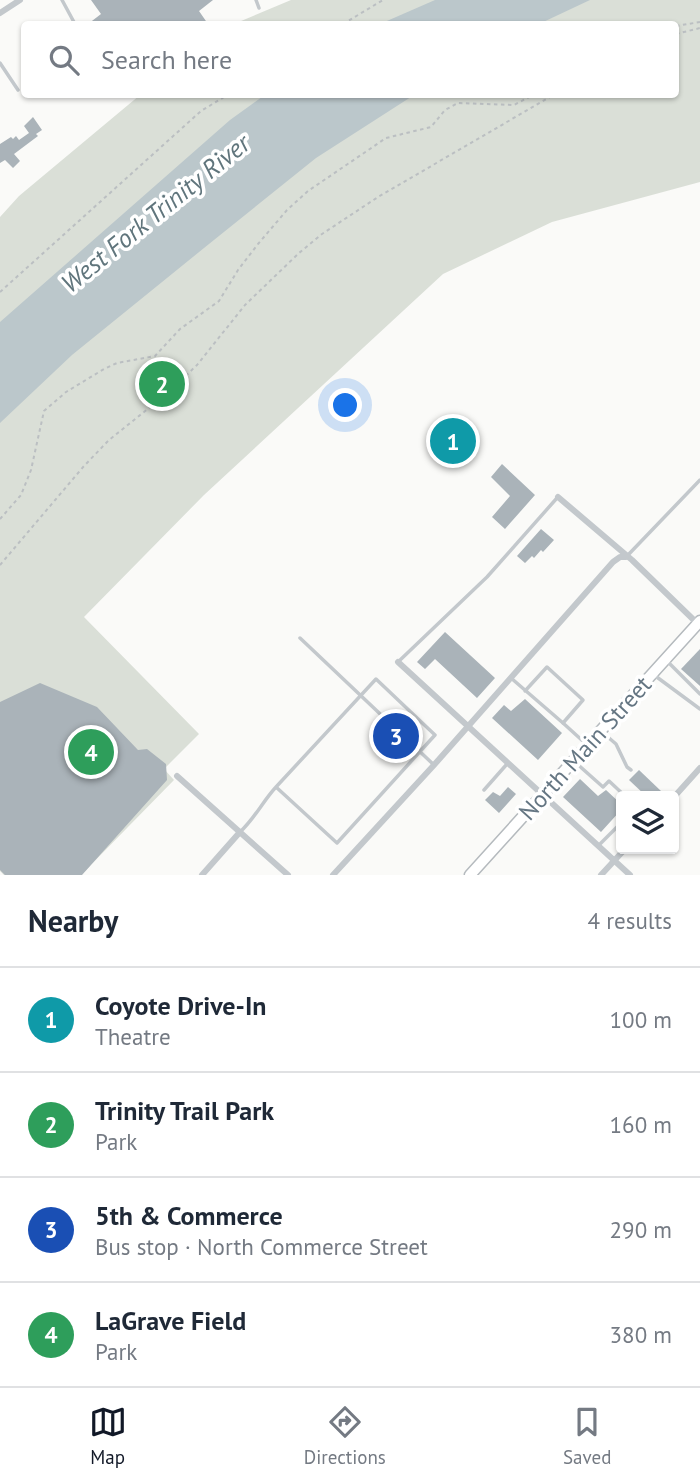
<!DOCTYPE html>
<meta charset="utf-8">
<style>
body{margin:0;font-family:"PT Sans",sans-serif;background:#f6f6f7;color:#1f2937}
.controls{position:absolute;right:21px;bottom:21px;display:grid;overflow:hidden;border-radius:7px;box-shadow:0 2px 5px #0004}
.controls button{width:63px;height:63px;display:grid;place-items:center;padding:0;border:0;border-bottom:2px solid #e0e1e3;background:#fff;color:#1f2937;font:35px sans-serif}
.you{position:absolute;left:346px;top:406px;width:24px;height:24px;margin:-18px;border:5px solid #fff;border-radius:50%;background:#1a73e8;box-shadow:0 0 0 10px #1a73e833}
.badge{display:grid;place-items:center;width:46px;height:46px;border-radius:50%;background:#111827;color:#fff;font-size:23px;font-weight:700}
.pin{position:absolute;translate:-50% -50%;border:4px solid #fff;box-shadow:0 2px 7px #0006}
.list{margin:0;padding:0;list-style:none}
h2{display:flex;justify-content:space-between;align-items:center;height:91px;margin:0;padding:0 28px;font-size:30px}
h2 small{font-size:23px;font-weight:400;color:#747a83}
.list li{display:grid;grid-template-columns:46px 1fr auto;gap:21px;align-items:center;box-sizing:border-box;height:105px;padding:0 28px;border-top:2px solid #e0e1e3}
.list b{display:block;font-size:26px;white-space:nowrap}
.list p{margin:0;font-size:23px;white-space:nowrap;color:#747a83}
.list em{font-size:23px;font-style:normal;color:#747a83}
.icon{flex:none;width:38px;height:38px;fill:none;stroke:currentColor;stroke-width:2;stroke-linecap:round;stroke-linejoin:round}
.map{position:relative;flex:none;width:700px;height:875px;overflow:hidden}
.search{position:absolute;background:#fff;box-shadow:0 2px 5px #0004;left:21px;right:21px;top:21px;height:77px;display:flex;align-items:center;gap:18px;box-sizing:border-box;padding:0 24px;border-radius:7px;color:#747a83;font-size:26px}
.sheet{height:511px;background:#fff}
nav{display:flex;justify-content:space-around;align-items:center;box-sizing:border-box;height:98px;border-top:2px solid #e0e1e3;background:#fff;font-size:19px;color:#747a83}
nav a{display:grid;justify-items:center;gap:4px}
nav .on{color:#111827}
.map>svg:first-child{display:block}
</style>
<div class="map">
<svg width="700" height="875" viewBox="0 0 700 875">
<rect width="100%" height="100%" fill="#fafaf8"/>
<path fill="#dadfd7" d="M291,0H700V182L552,222L443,274L204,495L84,617L199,734L164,769L174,780L81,875H4L0,871V217L19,196L140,95L676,94V24H234Z"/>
<g fill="#bbc7cb">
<path d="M435,0H590L539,24H380Z"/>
<path d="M266,94L414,95L316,158L204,248L72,355L0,423V322L230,120Z"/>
</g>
<g fill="#aab3b9">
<path d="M91,0H213L199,11L208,24H165L163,21L157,24H88L101,14Z"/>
<path d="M33,117L42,130L36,134L38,136L14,154L20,161L13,168L5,160L0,163V144L11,137L13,139L16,136L19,140L29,133L24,126Z"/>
<path d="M502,464L535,495L505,529L492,517L510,496L491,477Z"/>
<path d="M541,529L554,540L543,552L541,550L534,558L532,556L525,563L517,556Z"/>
<path d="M445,632L495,678L477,698L435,659L425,669L417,662Z"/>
<path d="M700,649V686L681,669Z"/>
<path d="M40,683L97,707L138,750L147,749L166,764L167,780L82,875H5L0,870V702Z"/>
<path d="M525,699L562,733L538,760L492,718L504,705L511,711Z"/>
<path d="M639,770L661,791L656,796H646L629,780Z"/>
<path d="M580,779L598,796L606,790L621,804V810L601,832L563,797Z"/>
<path d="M508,787L516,794L499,813L485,800L493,792L500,796Z"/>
</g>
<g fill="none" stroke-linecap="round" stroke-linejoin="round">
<defs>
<path id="primary" d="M470,875L700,621"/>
</defs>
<use href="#primary" stroke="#b5babe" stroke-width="13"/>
<g stroke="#bbbfc2" stroke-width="2" stroke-dasharray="3.5 3.5" stroke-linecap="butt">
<path d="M343,24L383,0"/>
<path d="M676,26L700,22"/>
<path d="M676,34L700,28"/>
<path d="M0,292L201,111L229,94"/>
<path d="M0,519L21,495L31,470L44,411L66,392L104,369L117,363L155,356L180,329L219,301L238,270L258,244L287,210L308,191L386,138L431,127L445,110L458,103L514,105L535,94"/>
<path d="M0,565L84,466L109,440L169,392L197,365L245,305L299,253L322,234L378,197L555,94"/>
</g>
<g stroke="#c3c8cc" stroke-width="3.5">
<path d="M62,0L75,24"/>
<path d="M256,0L259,8"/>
<path d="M0,63L18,90"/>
<path d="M628,555L700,480"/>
<path d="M300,638L434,765"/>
<path d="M666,660L700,694"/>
<path d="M398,662L487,577L557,498"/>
<path d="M654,675L700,709"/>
<path d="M511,678L563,723L583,700L547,667L525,691"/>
<path d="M563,723L585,743"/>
<path d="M602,732L616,744L627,767L631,770"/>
<path d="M576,763L603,787L609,781L625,796"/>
<path d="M484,790L507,764"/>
<path d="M240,832C255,818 263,801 276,787L376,679L435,735L337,843L276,787"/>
<path d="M599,845L621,823"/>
</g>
<g stroke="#c3c8cc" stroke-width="6">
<path d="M0,13L20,0"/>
<path d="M558,497L632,560L699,625"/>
<path d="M398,662L630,875"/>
<path d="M177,776L288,875"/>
<path d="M674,797L700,768"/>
<path d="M202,875L240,832"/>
<path d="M333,875L434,765L613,562L620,557H626"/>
<path d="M601,875L625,849"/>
</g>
<use href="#primary" stroke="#fff" stroke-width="10"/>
</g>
<g text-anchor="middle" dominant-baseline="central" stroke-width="7" stroke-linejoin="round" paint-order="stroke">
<g font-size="24" fill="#657683" stroke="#fff">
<text transform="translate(585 748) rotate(-48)">North Main Street</text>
</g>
<g font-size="26" font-style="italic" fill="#60757c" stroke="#fff">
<text transform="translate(155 213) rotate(-39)">West Fork Trinity River</text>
</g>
</g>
</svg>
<div class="controls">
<button><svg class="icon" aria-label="layers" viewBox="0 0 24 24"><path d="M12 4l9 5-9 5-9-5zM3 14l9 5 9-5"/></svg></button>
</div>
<div class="you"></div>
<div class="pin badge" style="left:453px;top:441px;background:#0f9aa8">1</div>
<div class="pin badge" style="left:162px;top:384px;background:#2e9e5b">2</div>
<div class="pin badge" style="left:396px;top:736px;background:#1a4fb4">3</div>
<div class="pin badge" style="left:91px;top:752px;background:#2e9e5b">4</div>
<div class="search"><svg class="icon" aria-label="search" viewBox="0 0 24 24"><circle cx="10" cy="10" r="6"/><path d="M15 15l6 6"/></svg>Search here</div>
</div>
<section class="sheet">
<h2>Nearby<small>4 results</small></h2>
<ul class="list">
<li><span class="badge" style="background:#0f9aa8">1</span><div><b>Coyote Drive-In</b><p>Theatre</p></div><em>100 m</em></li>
<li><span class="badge" style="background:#2e9e5b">2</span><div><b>Trinity Trail Park</b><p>Park</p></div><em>160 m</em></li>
<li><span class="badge" style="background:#1a4fb4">3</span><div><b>5th &amp; Commerce</b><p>Bus stop · North Commerce Street</p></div><em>290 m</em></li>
<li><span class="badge" style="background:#2e9e5b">4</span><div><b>LaGrave Field</b><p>Park</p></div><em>380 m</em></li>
</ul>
</section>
<nav>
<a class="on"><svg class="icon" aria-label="map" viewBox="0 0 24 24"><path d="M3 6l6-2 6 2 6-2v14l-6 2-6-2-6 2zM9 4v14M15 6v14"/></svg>Map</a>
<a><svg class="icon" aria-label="directions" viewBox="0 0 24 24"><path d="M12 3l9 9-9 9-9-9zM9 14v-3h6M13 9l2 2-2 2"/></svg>Directions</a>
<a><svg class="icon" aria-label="saved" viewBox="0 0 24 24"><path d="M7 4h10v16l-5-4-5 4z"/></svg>Saved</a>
</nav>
